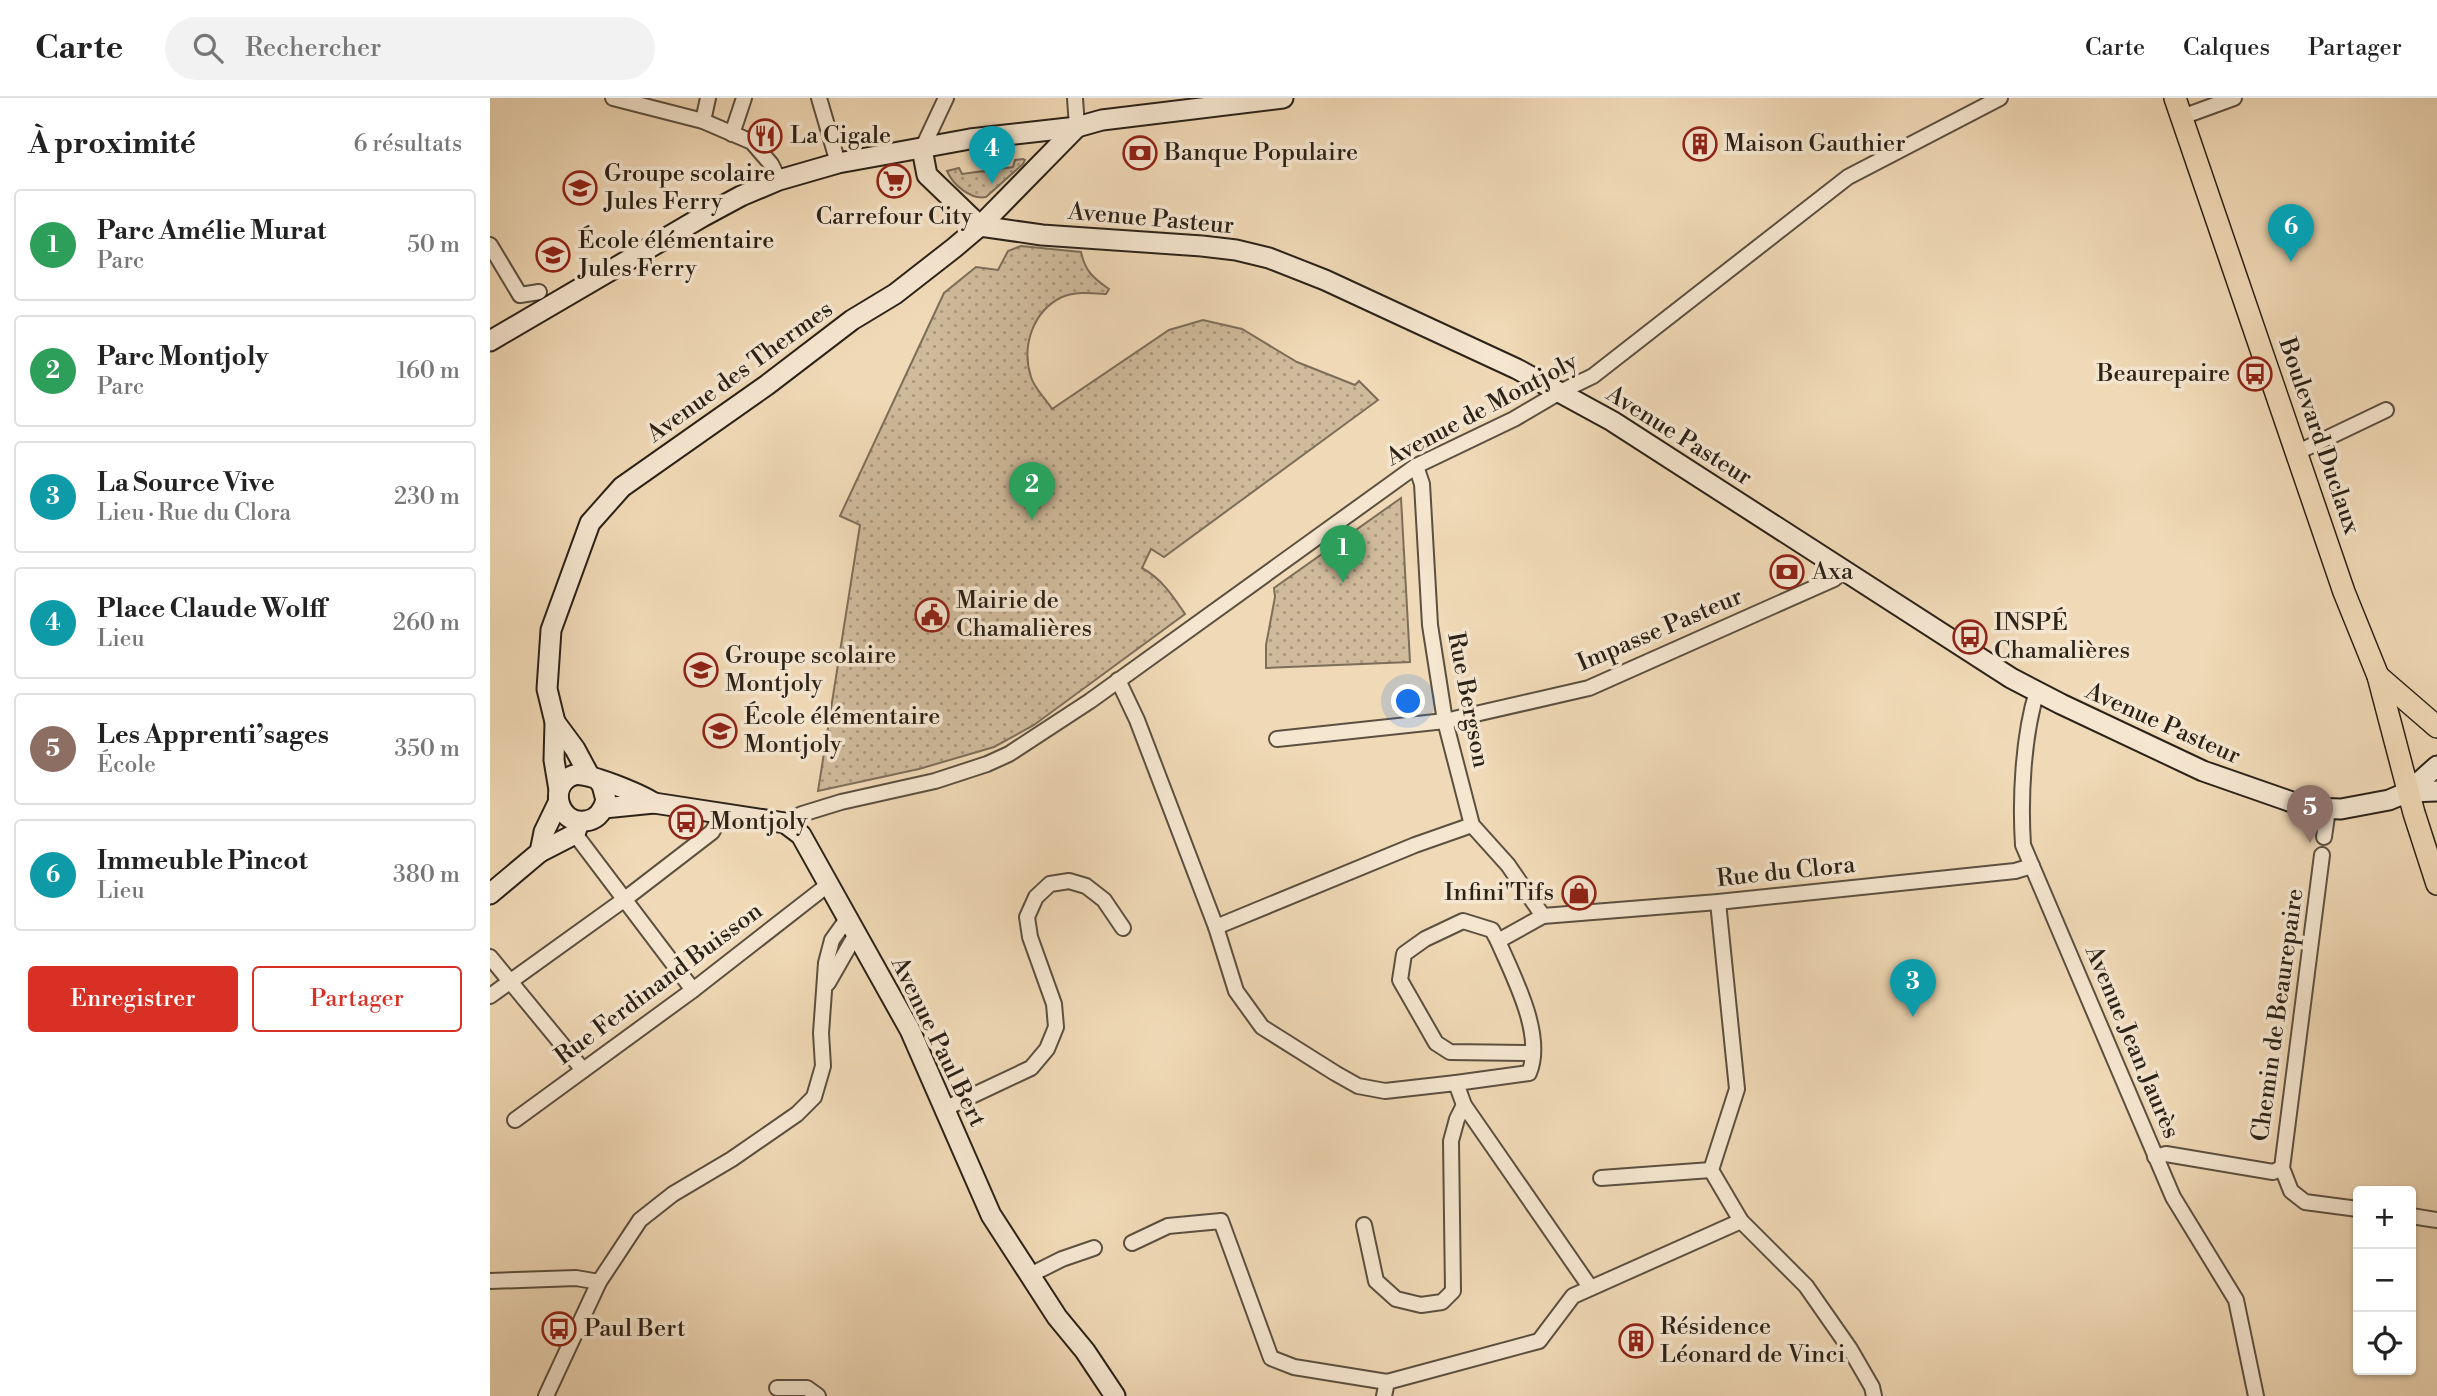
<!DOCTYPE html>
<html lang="fr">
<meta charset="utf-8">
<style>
body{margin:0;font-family:"Libre Bodoni",serif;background:#f2f2f2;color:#222}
.controls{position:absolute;right:21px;bottom:21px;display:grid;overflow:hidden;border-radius:7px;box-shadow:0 2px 5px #0004}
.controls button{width:63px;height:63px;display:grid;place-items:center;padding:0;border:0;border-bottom:2px solid #e0e0e0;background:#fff;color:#222;font:35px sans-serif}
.you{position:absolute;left:919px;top:604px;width:24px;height:24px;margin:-18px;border:5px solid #fff;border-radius:50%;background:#1a73e8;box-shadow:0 0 0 10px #1a73e833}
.badge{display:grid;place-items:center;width:46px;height:46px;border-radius:50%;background:#d93025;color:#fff;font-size:23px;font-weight:700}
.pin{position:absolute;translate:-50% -58px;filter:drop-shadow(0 2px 4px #0008)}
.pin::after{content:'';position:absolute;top:37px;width:24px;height:21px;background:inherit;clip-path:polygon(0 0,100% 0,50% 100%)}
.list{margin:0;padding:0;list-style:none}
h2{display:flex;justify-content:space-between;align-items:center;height:91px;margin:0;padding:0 28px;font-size:30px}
h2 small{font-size:23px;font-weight:400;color:#767676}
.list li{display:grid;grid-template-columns:46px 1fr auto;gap:21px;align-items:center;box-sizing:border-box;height:112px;margin:0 14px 14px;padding:0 14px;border:2px solid #e0e0e0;border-radius:7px}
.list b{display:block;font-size:26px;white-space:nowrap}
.list p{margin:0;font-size:23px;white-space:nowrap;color:#767676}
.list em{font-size:23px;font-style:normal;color:#767676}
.actions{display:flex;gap:14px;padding:21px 28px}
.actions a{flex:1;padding:16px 0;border:2px solid #d93025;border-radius:7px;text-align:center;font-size:24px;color:#d93025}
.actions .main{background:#d93025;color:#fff}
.icon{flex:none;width:38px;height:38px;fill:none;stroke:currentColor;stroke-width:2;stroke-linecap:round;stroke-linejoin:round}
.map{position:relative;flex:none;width:1947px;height:1298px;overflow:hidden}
header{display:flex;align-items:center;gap:42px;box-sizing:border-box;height:98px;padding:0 35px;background:#fff;border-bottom:2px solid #e0e0e0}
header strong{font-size:33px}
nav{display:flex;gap:38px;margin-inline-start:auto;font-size:24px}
.search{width:490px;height:63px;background:#f2f2f2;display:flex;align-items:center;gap:18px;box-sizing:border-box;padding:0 24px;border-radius:38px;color:#767676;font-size:26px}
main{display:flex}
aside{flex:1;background:#fff}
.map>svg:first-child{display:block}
</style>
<header>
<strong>Carte</strong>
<div class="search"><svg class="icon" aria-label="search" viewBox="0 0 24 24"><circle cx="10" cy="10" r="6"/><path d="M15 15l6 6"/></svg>Rechercher</div>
<nav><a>Carte</a><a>Calques</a><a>Partager</a></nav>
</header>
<main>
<aside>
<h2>À proximité<small>6 résultats</small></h2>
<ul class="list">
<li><span class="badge" style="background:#2e9e5b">1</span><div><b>Parc Amélie Murat</b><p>Parc</p></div><em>50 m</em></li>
<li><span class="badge" style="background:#2e9e5b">2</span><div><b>Parc Montjoly</b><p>Parc</p></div><em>160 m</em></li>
<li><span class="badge" style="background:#0f9aa8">3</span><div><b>La Source Vive</b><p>Lieu · Rue du Clora</p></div><em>230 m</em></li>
<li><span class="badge" style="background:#0f9aa8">4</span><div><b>Place Claude Wolff</b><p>Lieu</p></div><em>260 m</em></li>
<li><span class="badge" style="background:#8d6e63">5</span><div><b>Les Apprenti’sages</b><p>École</p></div><em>350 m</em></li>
<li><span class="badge" style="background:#0f9aa8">6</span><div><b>Immeuble Pincot</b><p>Lieu</p></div><em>380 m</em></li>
</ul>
<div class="actions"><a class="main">Enregistrer</a><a>Partager</a></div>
</aside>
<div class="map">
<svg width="1947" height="1298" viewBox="0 0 1947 1298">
<defs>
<pattern id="grass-dots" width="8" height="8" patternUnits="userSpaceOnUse" patternTransform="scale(1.75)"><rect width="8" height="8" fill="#cfba9b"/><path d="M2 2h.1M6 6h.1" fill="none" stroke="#a8977d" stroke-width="1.8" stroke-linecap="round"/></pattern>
</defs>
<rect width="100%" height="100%" fill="#f0d9b6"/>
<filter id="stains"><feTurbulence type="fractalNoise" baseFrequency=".00286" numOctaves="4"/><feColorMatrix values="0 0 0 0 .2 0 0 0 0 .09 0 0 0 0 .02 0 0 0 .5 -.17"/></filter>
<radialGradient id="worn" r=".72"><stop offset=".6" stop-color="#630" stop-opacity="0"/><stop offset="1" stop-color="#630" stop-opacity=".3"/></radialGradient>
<g fill="url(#grass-dots)" stroke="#7d6e5a" stroke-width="2">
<path d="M533,61L535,62L533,66L496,99C481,102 463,87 457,73L469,70L472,76L523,69L525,62Z"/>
<path d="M531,148L591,154C595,173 603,180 619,191L616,196C602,195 585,193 572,199C543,213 531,248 541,279C544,290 556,301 562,311L679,232L713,222L752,231L807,264L865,287L869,283L888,302L674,459L661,451L652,470C672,481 683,498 695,516L544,627L504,649L429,671L328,693L370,427L350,418L454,195L486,169L508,172L518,153Z"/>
<path d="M911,400L920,564L776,570V547L785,499L784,490Z"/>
</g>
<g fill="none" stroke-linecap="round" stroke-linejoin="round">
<defs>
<g id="street">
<path d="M123,0L213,23L262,44L281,66L289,82"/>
<path d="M329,0L348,65"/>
<path d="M585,0L587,29"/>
<path d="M1692,19L1744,0"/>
<path d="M213,23L218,0"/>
<path d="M242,36L254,0"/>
<path d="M432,51L456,0"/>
<path d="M0,147L30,197L49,194"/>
<path d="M1806,355L1896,312"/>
<path d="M926,368L932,386L940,527L955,623L982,727L1018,767L1053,818"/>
<path d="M628,582L647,622L726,829L746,893L772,929L845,975L868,988L895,993L966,985L974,1007L1100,1189"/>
<path d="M1547,593C1533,638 1530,700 1533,747L1683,1099L1746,1202L1766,1298"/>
<path d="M787,641L955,623L1099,590L1344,481L1354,472"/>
<path d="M295,725L312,716L351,704L445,683L497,666L519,656L600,603L926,368L1024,321L1070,294L1103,278L1358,79L1510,0"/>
<path d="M85,736L203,892"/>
<path d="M1834,739L1838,711"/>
<path d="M1832,757L1792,1070L1801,1093L1815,1104L1868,1111"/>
<path d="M1228,804L1247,991L1221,1072L1251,1123L1316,1188L1360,1251L1382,1289L1384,1298"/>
<path d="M726,829L925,747L982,727"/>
<path d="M1008,843L1053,818L1228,804L1525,773L1542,768"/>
<path d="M0,859L93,972"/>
<path d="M338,885L366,836"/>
<path d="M0,898L135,801L222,734L233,715"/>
<path d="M966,985L1039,975C1055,937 1023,878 1008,843L1002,832L973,823L935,841L914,856L910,882L946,945L960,954L1042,955"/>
<path d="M454,1011L541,970L557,951L566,929L564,906L540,839L537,819L546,799L560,786L579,783L596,788L614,802L633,830"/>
<path d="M25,1022L203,892L339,786"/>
<path d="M1665,1059L1676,1056L1783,1074L1792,1070"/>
<path d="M1111,1080L1221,1072"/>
<path d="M1921,1118L1947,1122"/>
<path d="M874,1127L886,1183L906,1201L931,1207L952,1204L963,1193L961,1043L967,1021L974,1007"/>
<path d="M642,1145L678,1128L731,1123L781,1260L804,1269L897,1284"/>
<path d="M540,1177L572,1161L604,1150"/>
<path d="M0,1183L86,1180L109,1184"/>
<path d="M287,1290H317L328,1298"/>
<path d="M56,1298L109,1184L150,1122L183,1096L242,1061L307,1016L324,999L333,968L331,935L336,865L342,842L357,821"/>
<path d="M894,1298L897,1284L1049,1243L1083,1198L1251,1123"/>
</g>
<g id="secondary">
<path d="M432,51L437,77L490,128L552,137L712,148L746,152L779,160L835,182L1027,271L1122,323L1521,580L1571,606L1713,673L1802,704L1822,710L1851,711L1899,702L1918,694L1947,693"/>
<path d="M0,243L212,119L251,98L289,82L348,65L398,56L480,41L587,29L612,22L793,0"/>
<path d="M65,624L85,651L99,677"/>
<path d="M107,681L112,687L116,702C113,713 107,722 95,723C68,727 57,686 84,677C96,673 152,697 164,705"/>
<path d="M69,692L64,662L65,624L57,591L61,532L100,425L132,389L277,287L362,222L405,196L464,150L490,128L587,29"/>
<path d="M1918,694L1947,668"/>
<path d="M114,710L164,705L295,725L311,737L420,932L501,1117L567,1219L595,1253L625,1298"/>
<path d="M50,754L54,734L68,705"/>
<path d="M0,796L50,754L85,736L89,724"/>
</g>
<g id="primary">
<path d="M1685,0L1854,494L1888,578L1924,715L1947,786"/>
<path d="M1888,578L1947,629"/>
</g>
</defs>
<use href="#street" stroke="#5c5040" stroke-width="18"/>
<use href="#secondary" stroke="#2b2218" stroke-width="23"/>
<use href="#primary" stroke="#2b2218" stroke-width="24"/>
<use href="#street" stroke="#f5e6d0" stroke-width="14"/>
<use href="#secondary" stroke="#f5e6d0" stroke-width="19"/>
<use href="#primary" stroke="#f0d9b6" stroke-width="21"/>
</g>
<defs>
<symbol id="restaurant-ring" viewBox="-11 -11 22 22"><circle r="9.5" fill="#f5e6d0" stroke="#8f2418" stroke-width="1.5"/><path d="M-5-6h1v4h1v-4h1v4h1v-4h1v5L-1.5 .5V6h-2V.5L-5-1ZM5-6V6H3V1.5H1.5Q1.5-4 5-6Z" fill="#8f2418"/></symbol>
<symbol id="building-ring" viewBox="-11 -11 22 22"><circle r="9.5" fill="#f5e6d0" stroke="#8f2418" stroke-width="1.5"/><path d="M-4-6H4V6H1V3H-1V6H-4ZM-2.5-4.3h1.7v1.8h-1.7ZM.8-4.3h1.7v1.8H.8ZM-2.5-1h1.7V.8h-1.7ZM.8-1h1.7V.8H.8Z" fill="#8f2418"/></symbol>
<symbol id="bank-ring" viewBox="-11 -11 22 22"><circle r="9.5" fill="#f5e6d0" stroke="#8f2418" stroke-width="1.5"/><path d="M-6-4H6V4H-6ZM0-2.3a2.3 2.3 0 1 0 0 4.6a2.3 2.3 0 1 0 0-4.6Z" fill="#8f2418"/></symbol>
<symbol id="supermarket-ring" viewBox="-11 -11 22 22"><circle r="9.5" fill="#f5e6d0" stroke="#8f2418" stroke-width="1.5"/><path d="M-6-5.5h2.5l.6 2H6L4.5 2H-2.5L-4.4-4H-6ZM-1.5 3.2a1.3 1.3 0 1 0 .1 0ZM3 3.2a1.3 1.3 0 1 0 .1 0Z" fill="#8f2418"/></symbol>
<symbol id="school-ring" viewBox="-11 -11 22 22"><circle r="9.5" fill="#f5e6d0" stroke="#8f2418" stroke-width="1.5"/><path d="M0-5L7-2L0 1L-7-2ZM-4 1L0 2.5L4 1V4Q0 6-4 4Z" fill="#8f2418"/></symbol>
<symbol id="bus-ring" viewBox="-11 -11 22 22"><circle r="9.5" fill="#f5e6d0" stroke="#8f2418" stroke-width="1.5"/><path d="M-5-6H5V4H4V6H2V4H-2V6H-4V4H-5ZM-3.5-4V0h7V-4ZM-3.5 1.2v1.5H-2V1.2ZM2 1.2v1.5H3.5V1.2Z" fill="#8f2418"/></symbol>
<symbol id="civic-ring" viewBox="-11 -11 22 22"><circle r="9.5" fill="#f5e6d0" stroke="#8f2418" stroke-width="1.5"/><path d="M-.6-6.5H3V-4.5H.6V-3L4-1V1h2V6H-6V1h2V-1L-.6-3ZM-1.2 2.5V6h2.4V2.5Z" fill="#8f2418"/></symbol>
<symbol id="shop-ring" viewBox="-11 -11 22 22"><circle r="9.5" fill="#f5e6d0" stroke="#8f2418" stroke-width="1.5"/><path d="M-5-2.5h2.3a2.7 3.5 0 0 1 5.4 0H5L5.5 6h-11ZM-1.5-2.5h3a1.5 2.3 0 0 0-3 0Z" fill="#8f2418"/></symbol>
</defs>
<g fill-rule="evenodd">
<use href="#restaurant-ring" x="256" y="19" width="38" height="38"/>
<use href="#building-ring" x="1191" y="27" width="38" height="38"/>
<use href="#bank-ring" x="631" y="36" width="38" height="38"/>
<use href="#supermarket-ring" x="385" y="64" width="38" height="38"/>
<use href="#school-ring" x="71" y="71" width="38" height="38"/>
<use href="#school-ring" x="44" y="138" width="38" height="38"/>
<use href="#bus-ring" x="1746" y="257" width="38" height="38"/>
<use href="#bank-ring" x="1278" y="455" width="38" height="38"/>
<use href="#civic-ring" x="423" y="498" width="38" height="38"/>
<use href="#bus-ring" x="1461" y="520" width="38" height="38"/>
<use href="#school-ring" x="192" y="553" width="38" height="38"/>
<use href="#school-ring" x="211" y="614" width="38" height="38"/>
<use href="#bus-ring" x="177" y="705" width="38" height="38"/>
<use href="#shop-ring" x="1070" y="776" width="38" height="38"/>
<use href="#bus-ring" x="50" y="1212" width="38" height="38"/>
<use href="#building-ring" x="1127" y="1224" width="38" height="38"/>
</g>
<g text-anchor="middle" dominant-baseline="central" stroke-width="7" stroke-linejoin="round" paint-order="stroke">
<g font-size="24" fill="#2b2218" stroke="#f5e6d0" text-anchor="start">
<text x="300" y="38">La Cigale</text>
<text x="1234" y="46">Maison Gauthier</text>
<text x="674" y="55">Banque Populaire</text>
<text x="114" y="76">Groupe scolaire<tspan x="114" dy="28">Jules Ferry</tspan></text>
<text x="404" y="119" text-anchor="middle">Carrefour City</text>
<text x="88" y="143">École élémentaire<tspan x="88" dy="28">Jules Ferry</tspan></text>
<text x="1740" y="276" text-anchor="end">Beaurepaire</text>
<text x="1322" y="474">Axa</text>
<text x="466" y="503">Mairie de<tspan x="466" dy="28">Chamalières</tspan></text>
<text x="1504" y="525">INSPÉ<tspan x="1504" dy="28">Chamalières</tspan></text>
<text x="235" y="558">Groupe scolaire<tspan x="235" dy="28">Montjoly</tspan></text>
<text x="254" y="619">École élémentaire<tspan x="254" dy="28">Montjoly</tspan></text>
<text x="220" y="724">Montjoly</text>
<text x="1064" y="795" text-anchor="end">Infini'Tifs</text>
<text x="1170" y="1229">Résidence<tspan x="1170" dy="28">Léonard de Vinci</tspan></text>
<text x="94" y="1231">Paul Bert</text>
</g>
<g font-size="24" fill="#2b2218" stroke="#f5e6d0">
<text transform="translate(661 121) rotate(5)">Avenue Pasteur</text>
<text transform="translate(250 274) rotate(-36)">Avenue des Thermes</text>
<text transform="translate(992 312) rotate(-28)">Avenue de Montjoly</text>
<text transform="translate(1189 338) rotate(32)">Avenue Pasteur</text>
<text transform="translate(1829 338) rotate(71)">Boulevard Duclaux</text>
<text transform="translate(1170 532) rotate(-23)">Impasse Pasteur</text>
<text transform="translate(978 602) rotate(79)">Rue Bergson</text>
<text transform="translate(1673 626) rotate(24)">Avenue Pasteur</text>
<text transform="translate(1296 774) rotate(-6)">Rue du Clora</text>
<text transform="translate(169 886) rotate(-37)">Rue Ferdinand Buisson</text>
<text transform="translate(1788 917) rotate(-82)">Chemin de Beaurepaire</text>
<text transform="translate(448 944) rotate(64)">Avenue Paul Bert</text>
<text transform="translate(1642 944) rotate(67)">Avenue Jean Jaurès</text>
</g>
</g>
<rect width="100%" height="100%" filter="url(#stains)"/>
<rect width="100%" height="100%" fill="url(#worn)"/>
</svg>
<div class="controls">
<button>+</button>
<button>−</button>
<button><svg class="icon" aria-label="locate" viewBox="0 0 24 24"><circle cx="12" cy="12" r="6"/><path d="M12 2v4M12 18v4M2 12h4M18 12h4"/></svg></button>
</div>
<div class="you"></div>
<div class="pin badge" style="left:853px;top:485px;background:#2e9e5b">1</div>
<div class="pin badge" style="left:542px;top:422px;background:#2e9e5b">2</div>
<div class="pin badge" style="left:1423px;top:919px;background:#0f9aa8">3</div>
<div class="pin badge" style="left:502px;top:86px;background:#0f9aa8">4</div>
<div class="pin badge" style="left:1820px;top:745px;background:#8d6e63">5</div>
<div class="pin badge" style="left:1801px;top:164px;background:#0f9aa8">6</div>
</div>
</main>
